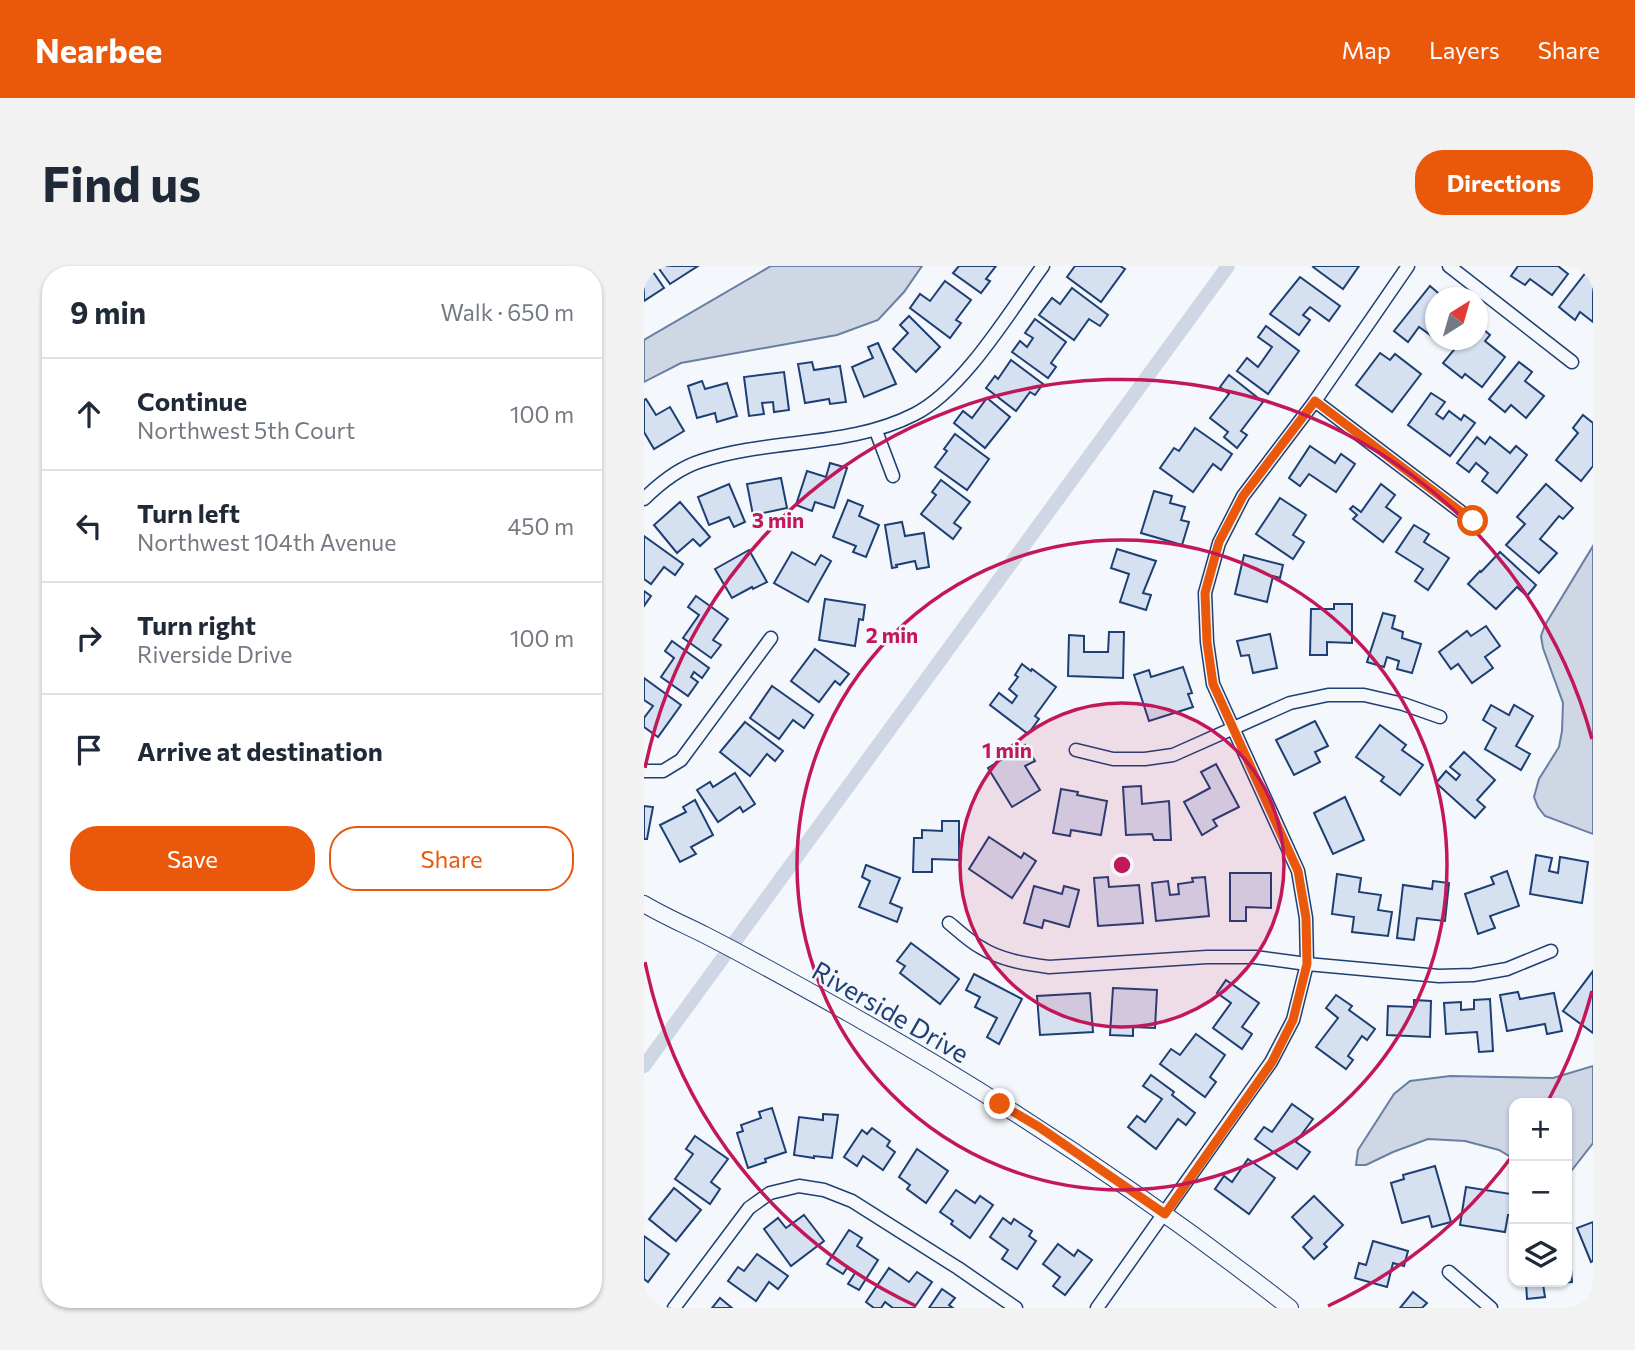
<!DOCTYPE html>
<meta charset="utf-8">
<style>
body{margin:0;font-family:Commissioner,sans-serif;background:#f2f2f3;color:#1f2937}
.controls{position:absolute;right:21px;bottom:21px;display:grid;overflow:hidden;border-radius:14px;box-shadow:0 2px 5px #0004}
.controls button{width:63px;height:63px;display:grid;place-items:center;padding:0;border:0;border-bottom:2px solid #e0e1e3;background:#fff;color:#1f2937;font:35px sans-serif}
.compass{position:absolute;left:781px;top:21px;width:63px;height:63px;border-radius:50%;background:#fff;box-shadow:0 2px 5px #0004;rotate:37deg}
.stop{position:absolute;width:21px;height:21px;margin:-16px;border:5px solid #ea580c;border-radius:50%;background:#fff}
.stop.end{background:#ea580c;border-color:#fff;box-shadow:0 2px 7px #0008}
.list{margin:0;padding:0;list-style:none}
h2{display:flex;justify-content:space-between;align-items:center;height:91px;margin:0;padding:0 28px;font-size:30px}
h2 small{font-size:23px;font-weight:400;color:#747a83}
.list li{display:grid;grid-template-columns:46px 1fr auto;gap:21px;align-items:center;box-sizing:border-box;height:112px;padding:0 28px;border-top:2px solid #e0e1e3}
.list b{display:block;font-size:26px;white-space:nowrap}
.list p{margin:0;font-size:23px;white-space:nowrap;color:#747a83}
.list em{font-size:23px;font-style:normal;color:#747a83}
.actions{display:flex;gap:14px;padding:21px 28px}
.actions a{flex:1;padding:16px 0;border:2px solid #ea580c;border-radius:28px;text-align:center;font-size:24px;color:#ea580c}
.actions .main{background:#ea580c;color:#fff}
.icon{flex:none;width:38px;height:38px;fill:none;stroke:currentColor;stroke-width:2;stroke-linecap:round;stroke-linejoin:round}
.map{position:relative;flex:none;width:949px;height:1042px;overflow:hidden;border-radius:28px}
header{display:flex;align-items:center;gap:42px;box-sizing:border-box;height:98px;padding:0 35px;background:#ea580c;color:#fff}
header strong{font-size:33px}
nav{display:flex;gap:38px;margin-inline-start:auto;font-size:24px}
.intro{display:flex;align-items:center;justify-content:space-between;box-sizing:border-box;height:168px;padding:0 42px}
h1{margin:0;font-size:49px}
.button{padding:18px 32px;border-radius:28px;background:#ea580c;color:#fff;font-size:24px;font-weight:700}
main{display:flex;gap:42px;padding:0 42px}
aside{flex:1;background:#fff;border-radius:28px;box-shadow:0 2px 5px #0004}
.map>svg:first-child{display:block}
</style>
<header>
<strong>Nearbee</strong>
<nav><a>Map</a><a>Layers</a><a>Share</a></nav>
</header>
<div class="intro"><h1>Find us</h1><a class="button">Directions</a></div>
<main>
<aside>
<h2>9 min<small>Walk · 650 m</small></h2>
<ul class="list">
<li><svg class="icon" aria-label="ahead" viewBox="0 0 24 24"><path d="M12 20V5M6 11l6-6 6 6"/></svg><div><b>Continue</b><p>Northwest 5th Court</p></div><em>100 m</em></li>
<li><svg class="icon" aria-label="left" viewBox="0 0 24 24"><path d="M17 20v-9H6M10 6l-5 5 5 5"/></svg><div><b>Turn left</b><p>Northwest 104th Avenue</p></div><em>450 m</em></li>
<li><svg class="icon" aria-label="right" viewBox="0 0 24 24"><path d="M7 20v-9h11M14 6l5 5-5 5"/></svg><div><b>Turn right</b><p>Riverside Drive</p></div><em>100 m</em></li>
<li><svg class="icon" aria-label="arrive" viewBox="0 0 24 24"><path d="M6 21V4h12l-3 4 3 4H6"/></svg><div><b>Arrive at destination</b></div></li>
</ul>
<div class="actions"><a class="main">Save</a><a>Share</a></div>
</aside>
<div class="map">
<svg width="949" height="1042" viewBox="0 0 949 1042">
<rect width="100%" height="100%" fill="#f4f7fb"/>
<g fill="#cfd7e4" stroke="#687fa3" stroke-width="2">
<path d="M127,0H278L260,26L234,54L193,69L37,97L0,116V74Z"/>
<path d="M949,280V568L901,550L894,541L890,531L895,513L915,481L918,465L919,437L899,382L897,370L901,359Z"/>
<path d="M949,800V877L928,904L923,906V837H870V893L855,884L821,875L784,873L749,886L722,899H712L714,884L750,828L766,815L806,810L909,812Z"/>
</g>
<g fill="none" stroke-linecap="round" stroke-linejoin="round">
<path stroke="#cfd7e4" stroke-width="14" d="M0,800L584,0"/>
</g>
<g fill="#d5e0f0" stroke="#1d3f73" stroke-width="2">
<path d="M0,0H5L20,22L0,35Z"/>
<path d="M13,0H54L26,18Z"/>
<path d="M315,0H352L342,13L346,15L337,27L309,7Z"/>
<path d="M431,0H476L481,3L457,36L423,11Z"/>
<path d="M670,0H715L699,23L669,1Z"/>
<path d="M874,0H914L924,8L908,29L886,13L881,19L867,10Z"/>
<path d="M943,5L949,10V56L936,46L931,54L915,41Z"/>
<path d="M656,11L696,40L685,55L666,41L659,49L666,54L655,69L626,48Z"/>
<path d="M301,15L327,34L312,54L317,57L306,72L266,42L276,28L286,35Z"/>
<path d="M786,20L800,32H792V73L775,61L764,76L750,65Z"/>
<path d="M428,22L464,49L456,60L445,53L430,74L395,49L408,32L416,38Z"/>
<path d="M265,50L296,81L272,106L249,83L264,67L256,59Z"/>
<path d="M391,53L422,76L407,97L412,101L404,112L368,86L376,75L383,81L389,72L381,67Z"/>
<path d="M834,59L846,69L841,75L861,91L838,121L821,108L818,112L799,97L818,74H834Z"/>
<path d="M622,60L655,85L624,128L593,105L603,92L614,101L628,81L614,71Z"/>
<path d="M234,77L252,118L220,131L208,101L229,92L224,81Z"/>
<path d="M736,87L746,94L751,88L777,108L748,146L712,119Z"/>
<path d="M367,94L399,118L391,129L386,126L372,145L342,122L351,110L354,113Z"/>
<path d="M168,96L170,104L196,100L202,136L186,138L185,133L161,137L154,98Z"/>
<path d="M875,96L888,106L881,115L900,130L882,152L867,139L861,146L845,133Z"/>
<path d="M140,106L145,144L130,146L129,136L118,137L120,148L105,150L100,111Z"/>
<path d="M585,109L619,136L597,165L603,169L593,182L580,171L584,166L566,152L585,128L576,121Z"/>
<path d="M58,115L61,123L83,117L93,150L73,156L71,147L53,152L44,120Z"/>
<path d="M787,127L801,136L792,148L799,153L805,145L817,154L820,149L831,157L806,190L764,159Z"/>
<path d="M343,132L366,151L341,182L310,157L319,145L328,152Z"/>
<path d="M2,133L12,149L26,141L40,165L10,183L0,166V134Z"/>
<path d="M939,149L949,157V200L937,215L912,194L934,167L929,162Z"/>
<path d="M551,162L588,188L577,204L569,198L549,226L516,202L530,182L535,185Z"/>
<path d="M311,168L345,193L323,224L291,201L303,185L300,183Z"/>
<path d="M833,171L841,178L846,171L866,187L872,180L883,189L853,227L838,215L844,207L832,197L825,206L813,197Z"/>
<path d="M666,180L691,197L697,188L711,198L692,226L665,208L656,220L645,212Z"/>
<path d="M186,197L203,202L190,242L171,236L168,245L152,239L163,205L182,211Z"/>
<path d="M137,212L143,242L109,249L103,218Z"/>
<path d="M297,214L326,236L310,257L317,262L309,273L277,248L292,229L288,226Z"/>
<path d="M85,218L101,256L90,261L85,251L65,259L54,231Z"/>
<path d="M737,218L751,229L742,241L757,252L739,276L709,253L713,249L706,243L709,240L717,246Z"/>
<path d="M902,218L929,242L919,253L915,250L896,273L913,287L895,307L862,279L881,258L873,251Z"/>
<path d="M510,225L528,230L526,237L541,241L537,254L545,256L538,279L497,267Z"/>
<path d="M636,232L662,249L649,269L660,276L649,293L612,268Z"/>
<path d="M204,234L219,240L215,250L235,259L222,291L209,286L212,280L189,271Z"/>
<path d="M36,236L66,271L56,280L49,273L33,287L10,259Z"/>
<path d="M258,256L261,270L280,267L285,301L273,303L271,295L252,299L253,301L248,302L241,259Z"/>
<path d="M770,259L785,268L780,276L805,292L784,324L771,315L779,303L752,286Z"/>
<path d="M0,270L39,298L31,309L20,301L7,318L0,313Z"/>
<path d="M473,283L512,295L499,327L507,329L502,344L476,336L485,308L467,302Z"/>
<path d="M105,284L123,316L109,323L108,321L88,332L71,303Z"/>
<path d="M148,286L171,299L177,289L187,295L164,336L130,317Z"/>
<path d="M856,286L892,319L883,330L873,321L852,343L824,318L836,305L837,306Z"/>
<path d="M600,289L639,299L636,312L629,310L623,336L591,328Z"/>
<path d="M0,325L7,330L0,340Z"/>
<path d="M52,330L84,353L69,374L77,379L67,392L39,372L55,349L44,341Z"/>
<path d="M181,333L221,339L219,354L215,353L211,380L175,374Z"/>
<path d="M690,338H708V377L683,376V389H666L667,343H690Z"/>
<path d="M739,347L751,350L748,362L759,366L758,372L777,378L768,407L753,403L755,395L743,391L740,401L723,396Z"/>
<path d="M842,360L856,380L841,391L849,402L828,417L814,398L807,403L795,386L823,365L827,370Z"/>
<path d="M465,366H480L479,412L424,410L425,369L440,370V386H464Z"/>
<path d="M626,368L633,402L609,407L605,389L597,390L593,375Z"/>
<path d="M28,375L65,402L58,412L50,406L47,411L54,416L44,430L17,411L30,392L21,385Z"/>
<path d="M171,383L205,408L196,419L191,415L175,436L147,415Z"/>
<path d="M378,398L387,405L388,403L412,421L391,450L395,453L384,468L346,439L355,427L368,437L373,430L365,423L374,411L371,409Z"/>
<path d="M539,401L548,427L544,428L549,441L505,455L490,409L505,404L507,411Z"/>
<path d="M0,412L37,439L14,471L0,461V452L9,440L0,434Z"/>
<path d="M128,420L169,449L160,462L149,454L135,473L106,452Z"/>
<path d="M847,439L865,449L870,439L889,450L872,480L886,488L877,504L841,483L852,462L839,454Z"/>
<path d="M671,455L684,480L671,486L676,496L650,509L632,474Z"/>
<path d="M101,456L139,485L131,495L123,488L106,510L76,486Z"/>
<path d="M736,459L762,479L758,484L779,499L756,529L737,515L740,511L712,491Z"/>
<path d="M381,479L391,495L381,500L396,524L368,541L344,502Z"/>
<path d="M820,486L851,514L833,534L841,541L831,552L792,517L802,505L812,514L816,509L806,501Z"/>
<path d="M572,498L595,541L569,554L573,560L558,569L540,536L566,522L557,506Z"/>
<path d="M91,507L111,538L99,546L96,541L74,556L53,524L66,516L69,521Z"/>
<path d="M497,520L498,538L525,535L527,574H510L508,568L482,569L479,521Z"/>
<path d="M417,523L434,526L433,529L463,535L457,569L427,564L426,570L409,567Z"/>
<path d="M701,531L720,574L689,588L670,547Z"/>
<path d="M51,534L69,569L47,581L52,588L36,596L16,559L42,546L39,541Z"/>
<path d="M0,540L9,541L3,573H0Z"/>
<path d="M298,555H315V594L288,593V606H269L270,572H278V564L298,565Z"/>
<path d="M345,571L377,592L380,587L392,595L368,632L325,603Z"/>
<path d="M892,589L908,592L905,605L914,607L916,591L944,596L938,637L886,628Z"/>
<path d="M222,599L256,612L246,637L258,642L253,656L215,641L226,615L218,611Z"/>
<path d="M863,605L875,640L846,650L851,662L834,668L821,628L850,618L847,611Z"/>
<path d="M586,607H627V642L602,641V655H586Z"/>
<path d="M693,608L717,612L715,626L737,629L734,644L748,646L744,670L708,666L710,651L688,648Z"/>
<path d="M464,611L465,621L495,619L499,657L454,660L450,612Z"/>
<path d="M561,611L565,650L512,655L508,617L524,615L526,629L535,628L534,618L549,616L548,612Z"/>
<path d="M789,615L805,617L801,655L773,652L770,674L753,672L759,619L788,623Z"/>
<path d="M390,620L418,628L420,620L435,624L425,661L400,654L398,662L380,657Z"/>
<path d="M267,677L315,713L296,738L256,707L261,700L253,695Z"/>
<path d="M949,705V767L919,745Z"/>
<path d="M330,708L378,733L355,778L343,771L353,752L331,741L336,731L322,724Z"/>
<path d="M582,714L615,737L598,761L608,768L598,783L569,762L587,737L573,727Z"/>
<path d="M469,722L513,724L511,762L489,761V770L466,769Z"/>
<path d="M874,726L876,733L910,727L918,765L903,768L901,758L863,765L856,729Z"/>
<path d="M446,727L449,766L396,769L393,730Z"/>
<path d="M692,729L708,740L705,744L731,763L723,774L718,770L704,790L709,794L702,803L672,781L694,752L682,742Z"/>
<path d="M846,733L849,785L835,786L833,766L802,768L800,737L817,736V744L830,743V734Z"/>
<path d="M770,734L787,735L786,771L743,769L744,740L770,741Z"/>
<path d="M552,768L581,789L566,811L572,816L561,831L516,798L527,783L536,789Z"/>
<path d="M507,809L530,826L528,829L551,847L542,859L534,853L512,883L484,861L493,850L501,856L518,833L499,820Z"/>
<path d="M648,838L669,853L652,876L666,886L653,903L611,873L620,861L628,866Z"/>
<path d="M128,842L142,886L121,893L122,896L104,902L93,867L99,865L97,859L117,852L115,846Z"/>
<path d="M179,848L194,849L188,892L170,890V892L150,889L155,851L179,854Z"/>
<path d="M228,862L246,875L243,880L251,886L239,904L219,890L213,900L200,891L218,864L223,868Z"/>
<path d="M51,870L84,893L67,916L76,923L66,938L31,913L49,888L42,883Z"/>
<path d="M273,883L304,905L282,937L263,923L266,919L255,911Z"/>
<path d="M604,893L631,912L605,948L571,923L580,910L588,916Z"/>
<path d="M791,900L807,956L788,961L785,950L758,957L747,917L760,913L759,909Z"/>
<path d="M822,921L867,928L866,937L869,938L867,949H864L861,966L816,959Z"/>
<path d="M30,922L57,944L32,975L5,953Z"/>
<path d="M312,924L331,937L336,930L349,939L326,972L307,958L309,955L296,946Z"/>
<path d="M670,930L699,959L680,978L683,981L670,993L659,981L668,972L648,951Z"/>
<path d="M160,949L180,975L147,1000L120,963L134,952L142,962Z"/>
<path d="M359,952L367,958L370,953L388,965L385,970L392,975L373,1003L358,993L364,984L346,971Z"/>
<path d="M949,956V995L947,996L933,962Z"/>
<path d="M205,964L218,972L213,980L234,994L215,1024L204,1018L211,1007L203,1002L199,1008L183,998Z"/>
<path d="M0,970L25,988L4,1016L0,1013Z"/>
<path d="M729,975L764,985L760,1000L749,997L743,1021L711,1012L715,997L722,999Z"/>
<path d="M923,976H925L928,1016L899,1018L901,1031L883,1033L882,1016H923Z"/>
<path d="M414,978L430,990L434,984L448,994L421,1029L409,1020L416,1011L399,998Z"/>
<path d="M113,988L144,1010L134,1023L125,1016L112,1035L84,1015L94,1001L100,1005Z"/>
<path d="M245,1002L265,1016L273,1006L288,1016L270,1042H249L241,1036L237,1042H230L222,1036Z"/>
<path d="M298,1023L311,1032L305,1039L309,1042H285Z"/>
<path d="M769,1026L783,1037L778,1042H756Z"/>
<path d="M76,1032L88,1042H68Z"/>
</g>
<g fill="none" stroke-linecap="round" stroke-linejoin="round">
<defs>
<g id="minor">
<path d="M805,0L928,96"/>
<path d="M671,135L829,255"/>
<path d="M232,165L249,210"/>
<path d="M0,233C16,217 35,202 57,195C126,172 205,182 271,148C320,123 366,45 399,0"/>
<path d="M432,484L469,493H501L529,489L646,437L684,429H720L759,438L796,451"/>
<path d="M0,505H19L37,494L127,372"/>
<path d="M305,657C315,665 325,675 336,681C356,694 382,698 405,701L563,691H611L663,698L795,710L829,709L863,703L907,685"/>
<path d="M805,1006L847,1042"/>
<path d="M30,1042L105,942L126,927L155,920L180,924L208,935L314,1002L372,1042"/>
<path d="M453,1042L627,796L649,754L663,698L662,652L654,605L569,418L563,376L561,327L575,277L599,230L671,135L764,0"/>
</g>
<path id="tertiary" d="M0,638C20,650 41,659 61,669C110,694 158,721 206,748C360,835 507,933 646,1042"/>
</defs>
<use href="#minor" stroke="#1d3f73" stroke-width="15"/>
<use href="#tertiary" stroke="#1d3f73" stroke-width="18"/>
<use href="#minor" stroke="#f4f7fb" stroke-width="12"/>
<use href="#tertiary" stroke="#f4f7fb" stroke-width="16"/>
</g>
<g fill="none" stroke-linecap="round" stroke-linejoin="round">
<path stroke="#ea580c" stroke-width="9" d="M356,838L395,861L521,948L628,796L649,754L663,698L662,652L654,605L569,418L563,376L561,327L575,276L599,230L671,135L829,255"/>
</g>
<circle cx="478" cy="599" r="162" fill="#c2185b" fill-opacity=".12"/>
<g fill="none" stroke="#c2185b" stroke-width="3.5">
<circle cx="478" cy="599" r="162"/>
<circle cx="478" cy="599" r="325"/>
<path d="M948 725A487 487 0 0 1 904 835M869 889A487 487 0 0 1 684 1040M272 1040A487 487 0 0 1 1 696M1 502A487 487 0 0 1 948 473"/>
</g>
<g text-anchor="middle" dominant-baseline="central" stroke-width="5" stroke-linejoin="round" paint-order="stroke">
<g font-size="26" fill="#1d3f73" stroke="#f4f7fb">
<text transform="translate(247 745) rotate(30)">Riverside Drive</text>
</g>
</g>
<circle cx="478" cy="599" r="10" fill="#c2185b" stroke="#f4f7fb" stroke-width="3.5"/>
<g font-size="21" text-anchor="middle" font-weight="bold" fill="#c2185b" stroke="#f4f7fb" stroke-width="5" stroke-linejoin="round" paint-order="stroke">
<text x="134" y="262">3 min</text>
<text x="248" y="377">2 min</text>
<text x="363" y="492">1 min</text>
</g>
</svg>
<div class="controls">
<button>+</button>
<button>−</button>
<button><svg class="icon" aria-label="layers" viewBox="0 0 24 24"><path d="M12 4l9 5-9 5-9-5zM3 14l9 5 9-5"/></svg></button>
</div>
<svg class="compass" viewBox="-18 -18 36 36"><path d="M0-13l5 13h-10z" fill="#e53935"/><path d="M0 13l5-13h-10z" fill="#747a83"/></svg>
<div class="stop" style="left:829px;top:255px"></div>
<div class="stop end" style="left:356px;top:838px"></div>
</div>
</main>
